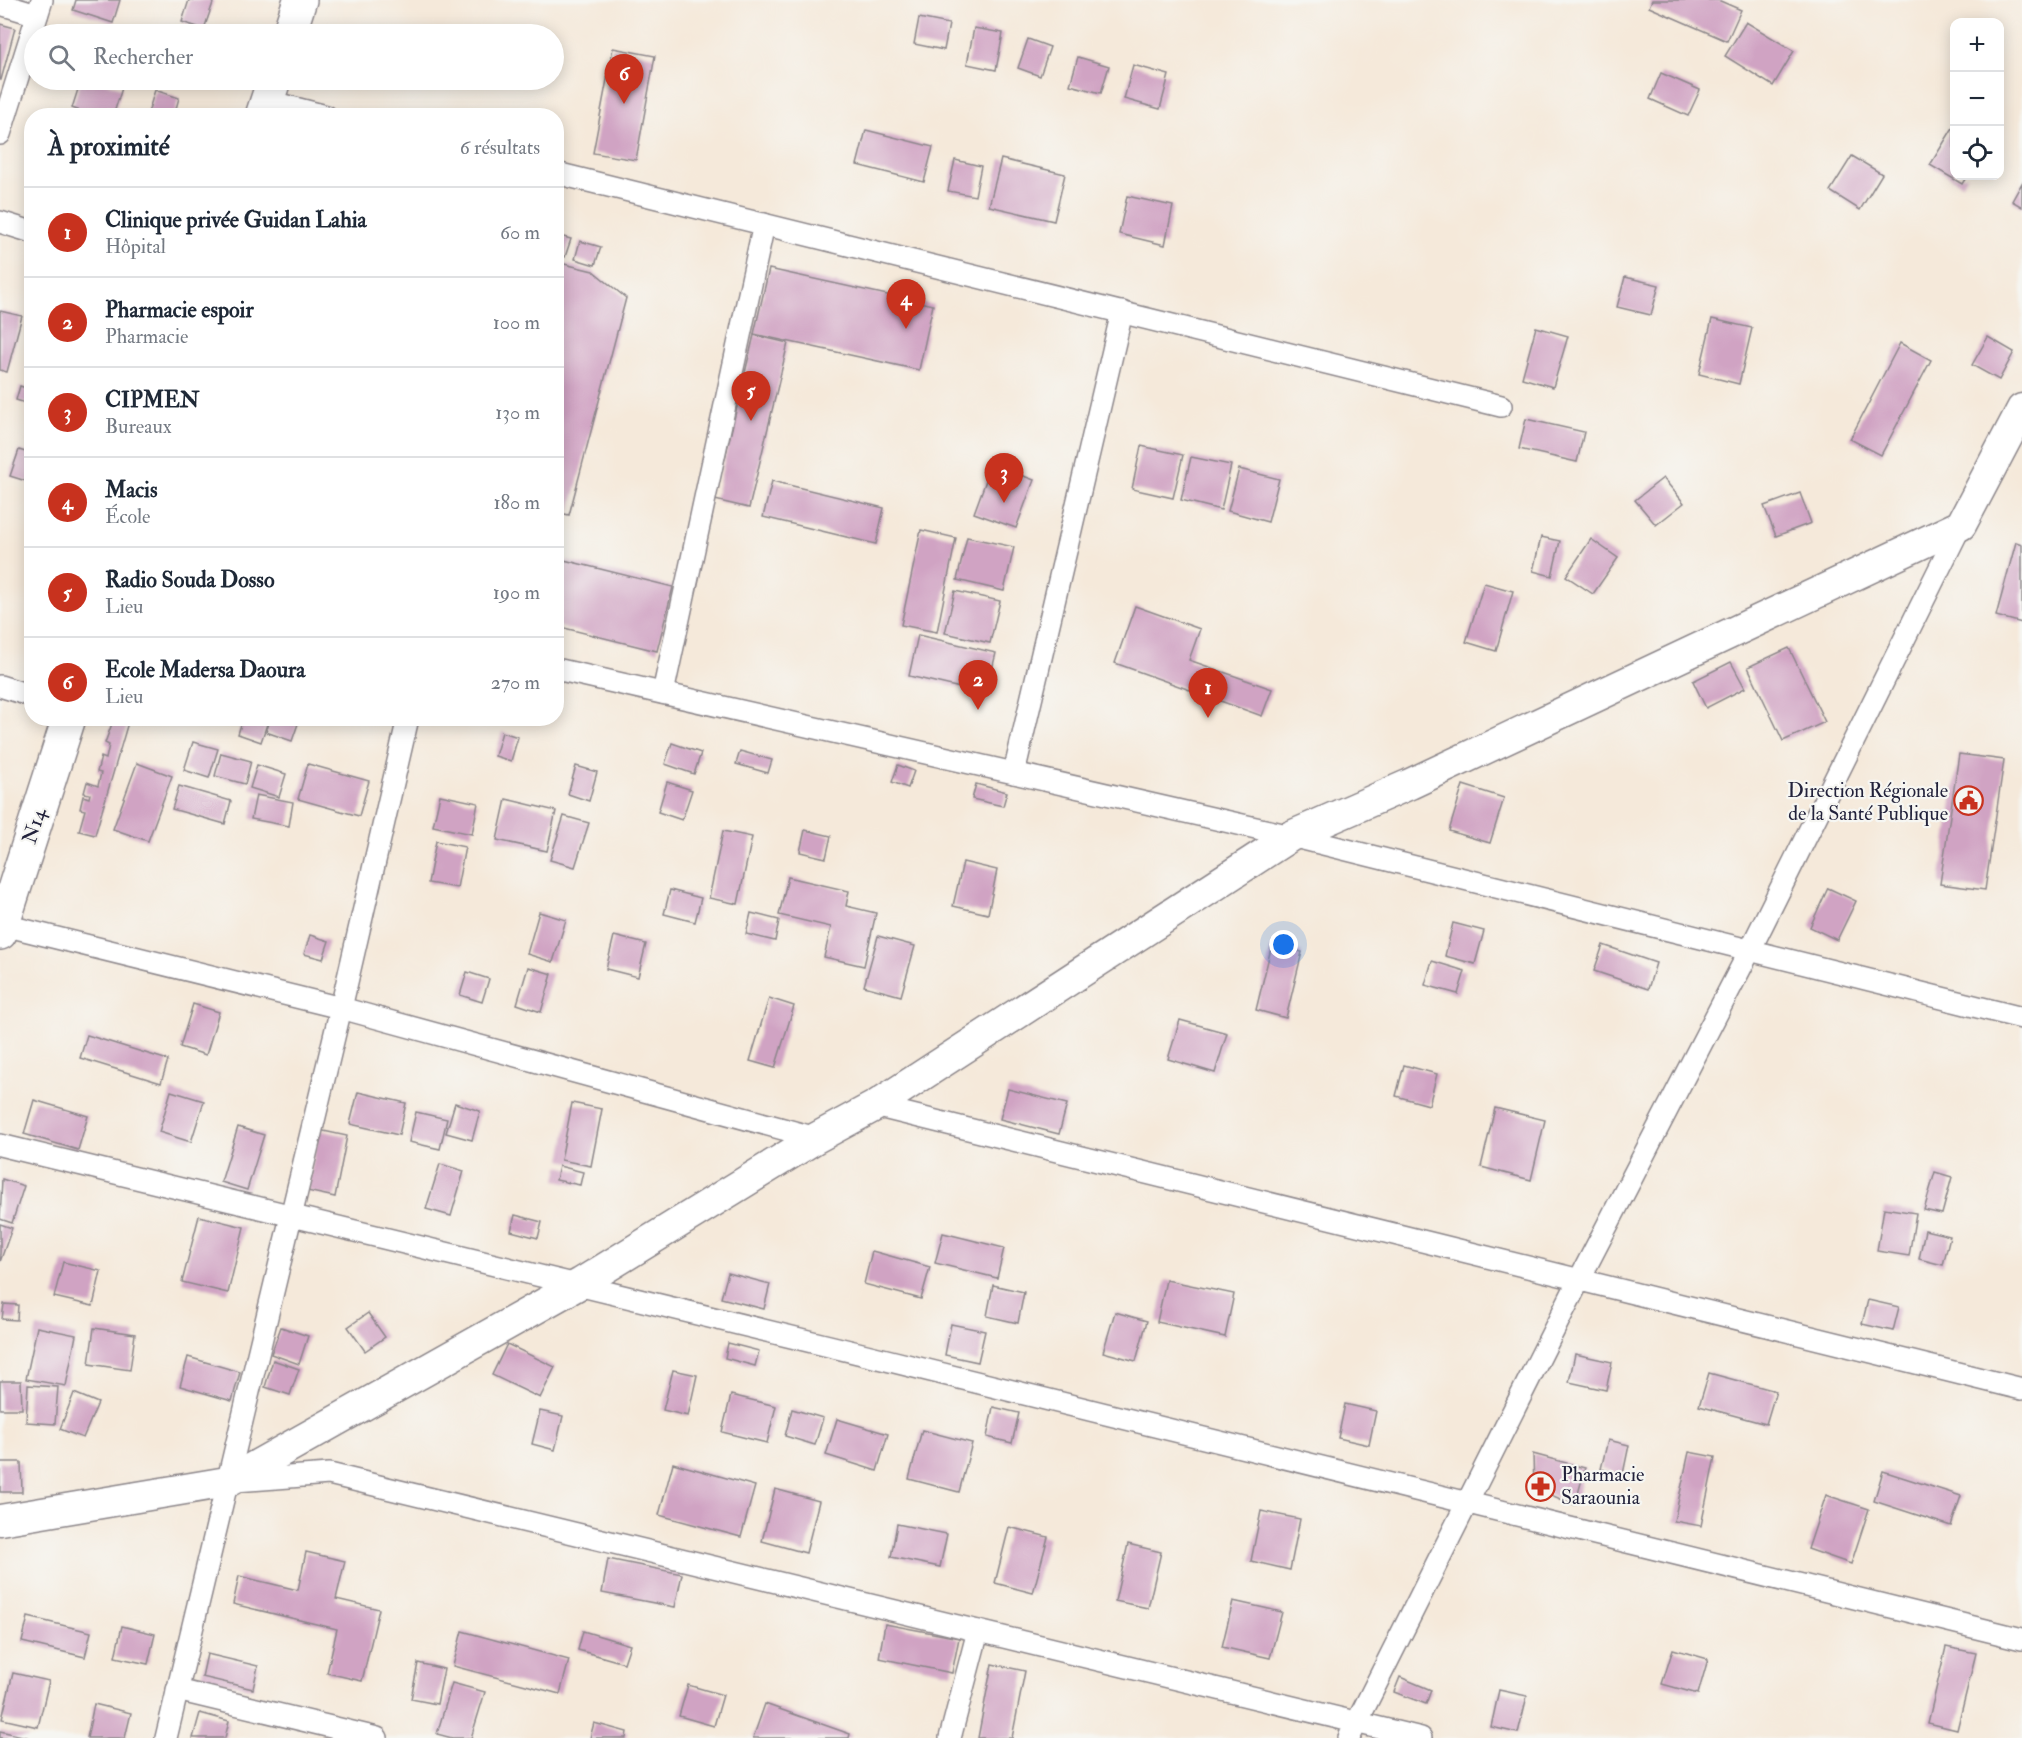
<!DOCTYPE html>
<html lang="fr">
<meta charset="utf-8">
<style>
body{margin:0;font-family:"IM FELL Double Pica",serif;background:#f6f6f7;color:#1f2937}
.controls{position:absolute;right:18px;top:18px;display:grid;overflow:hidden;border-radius:12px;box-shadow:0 3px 15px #0003}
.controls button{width:54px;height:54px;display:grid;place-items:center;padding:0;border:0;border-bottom:2px solid #e0e1e3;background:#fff;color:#1f2937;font:30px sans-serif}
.you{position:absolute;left:1284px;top:945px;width:21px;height:21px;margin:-15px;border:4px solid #fff;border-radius:50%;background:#1a73e8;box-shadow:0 0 0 9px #1a73e833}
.badge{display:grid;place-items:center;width:39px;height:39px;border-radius:50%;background:#c8321e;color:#fff;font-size:20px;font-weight:700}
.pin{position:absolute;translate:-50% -50px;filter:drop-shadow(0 2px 3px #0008)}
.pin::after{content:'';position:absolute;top:32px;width:21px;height:18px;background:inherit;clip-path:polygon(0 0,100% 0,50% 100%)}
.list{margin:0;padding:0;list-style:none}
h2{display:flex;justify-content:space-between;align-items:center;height:78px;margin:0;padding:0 24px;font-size:26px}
h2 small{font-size:20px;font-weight:400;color:#747a83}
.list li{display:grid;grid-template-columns:39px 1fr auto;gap:18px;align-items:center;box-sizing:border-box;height:90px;padding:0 24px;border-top:2px solid #e0e1e3}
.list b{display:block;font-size:22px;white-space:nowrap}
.list p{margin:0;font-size:20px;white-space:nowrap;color:#747a83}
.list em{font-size:20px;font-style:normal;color:#747a83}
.icon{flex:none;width:33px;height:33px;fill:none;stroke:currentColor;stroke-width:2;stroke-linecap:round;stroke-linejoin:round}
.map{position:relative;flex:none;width:2022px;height:1738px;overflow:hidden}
.search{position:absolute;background:#fff;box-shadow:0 3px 15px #0003;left:24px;top:24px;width:540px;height:66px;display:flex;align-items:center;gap:15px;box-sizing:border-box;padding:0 21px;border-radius:33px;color:#747a83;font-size:22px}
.panel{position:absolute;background:#fff;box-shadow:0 3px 15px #0003;left:24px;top:108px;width:540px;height:618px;border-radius:24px}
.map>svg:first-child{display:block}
</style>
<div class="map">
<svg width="2022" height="1738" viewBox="0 0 2022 1738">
<rect width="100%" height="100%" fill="#f6f6f2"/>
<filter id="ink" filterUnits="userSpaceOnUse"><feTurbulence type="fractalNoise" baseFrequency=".0167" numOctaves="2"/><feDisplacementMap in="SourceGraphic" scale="12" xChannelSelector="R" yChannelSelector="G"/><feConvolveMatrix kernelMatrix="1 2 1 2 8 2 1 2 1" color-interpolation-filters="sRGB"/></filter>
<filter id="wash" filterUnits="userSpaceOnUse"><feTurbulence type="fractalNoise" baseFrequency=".008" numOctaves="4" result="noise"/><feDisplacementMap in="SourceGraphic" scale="24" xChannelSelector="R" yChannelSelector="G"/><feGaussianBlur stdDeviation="1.35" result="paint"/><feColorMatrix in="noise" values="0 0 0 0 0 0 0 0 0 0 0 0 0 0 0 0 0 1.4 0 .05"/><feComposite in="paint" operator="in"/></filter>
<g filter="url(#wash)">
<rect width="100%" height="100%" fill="#f5e9da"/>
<g id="blocks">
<g fill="#d0a3c3">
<path d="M76,0H120L113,23L73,10Z"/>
<path d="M189,0H214L204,29L182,22Z"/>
<path d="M1652,0H1718L1741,10L1727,41L1649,7Z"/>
<path d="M919,18L949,24L944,50L914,44Z"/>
<path d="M1746,22L1794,51L1773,86L1725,56Z"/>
<path d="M0,24L15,28L1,80H0Z"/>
<path d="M974,28L1003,33L996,70L967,64Z"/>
<path d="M1028,39L1050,47L1040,76L1018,68Z"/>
<path d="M613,48L655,56L636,160L593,153Z"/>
<path d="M1078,57L1109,66L1101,93L1070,85Z"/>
<path d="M1133,65L1169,75L1160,109L1124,99Z"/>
<path d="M1661,73L1700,90L1688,116L1650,99Z"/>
<path d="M81,80H95L122,88L113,116H94L72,108Z"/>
<path d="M155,90L179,98L174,116H147Z"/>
<path d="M1954,126V176H1967L1962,184L1930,165Z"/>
<path d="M866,130L933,147L924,182L857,165Z"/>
<path d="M1852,156L1882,174L1860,210L1830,191Z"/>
<path d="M1001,159L1065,174L1054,221L989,206Z"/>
<path d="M955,160L981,166L975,196L948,191Z"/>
<path d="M2022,183V207L2012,201Z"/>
<path d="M1127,196L1173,206L1165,245L1119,234Z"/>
<path d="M556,235L571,239L565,257L556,254Z"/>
<path d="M580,241L601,247L595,265L575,259Z"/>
<path d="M556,262L593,271L626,298L569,515L556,512Z"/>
<path d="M769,269L933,305L919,370L754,334Z"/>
<path d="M1625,277L1659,285L1651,315L1617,307Z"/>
<path d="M0,311L22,316L7,372L0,370Z"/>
<path d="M1712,319L1752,328L1739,384L1699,374Z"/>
<path d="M1536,327L1568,336L1553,387L1522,378Z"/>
<path d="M754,335L788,343L749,508L715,500Z"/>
<path d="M1988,337L2014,352L1999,380L1972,365Z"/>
<path d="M1900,343L1931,360L1881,455L1850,439Z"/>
<path d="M20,386L32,390V405L16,400Z"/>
<path d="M1526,419L1584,432L1577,462L1519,449Z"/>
<path d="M1141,446L1183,455L1173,498L1132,489Z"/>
<path d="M19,450L32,454V483L10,476Z"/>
<path d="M1191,457L1231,465L1221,510L1181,500Z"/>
<path d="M992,464L1034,480L1016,528L974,513Z"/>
<path d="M1239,469L1279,479L1268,522L1228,511Z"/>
<path d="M1663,478L1684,503L1656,525L1635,500Z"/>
<path d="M772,481L884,508L876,544L763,517Z"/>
<path d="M1800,493L1811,523L1776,536L1764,506Z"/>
<path d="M921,530L956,538L937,632L901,625Z"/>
<path d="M967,537L1014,547L1004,591L957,580Z"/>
<path d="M1541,537L1560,541L1552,576L1533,571Z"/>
<path d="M1591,539L1618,558L1593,594L1566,576Z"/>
<path d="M2016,542L2022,544V623L1996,616Z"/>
<path d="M556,558L673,587L657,651L556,626Z"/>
<path d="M1484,583L1513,591L1496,651L1466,642Z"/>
<path d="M955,591L1000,601L990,643L945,633Z"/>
<path d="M1135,606L1200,629L1189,660L1272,689L1262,716L1115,663Z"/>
<path d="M918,635L996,653L986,694L909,676Z"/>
<path d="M1789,648L1825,722L1783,741L1748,667Z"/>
<path d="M1731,662L1745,688L1706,708L1693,681Z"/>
<path d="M114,718L129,719L95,835L79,831L85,810L80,809L83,796L89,798L90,794L84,793L87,782L98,786L101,773L97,772L101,757L106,759L109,745L105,743Z"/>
<path d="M243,718H269L261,742L238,734Z"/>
<path d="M271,718H300L292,741L266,732Z"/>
<path d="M502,732L518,737L511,761L495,756Z"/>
<path d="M193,742L218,749L209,778L184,770Z"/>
<path d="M672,743L701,753L694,774L665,764Z"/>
<path d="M740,751L772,760L768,773L736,764Z"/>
<path d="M221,753L251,761L245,784L215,776Z"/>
<path d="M1959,754L2004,760L1985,890L1940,884Z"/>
<path d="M137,763L172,776L148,841L113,829Z"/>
<path d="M308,764L369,781L359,816L298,799Z"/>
<path d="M257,765L286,774L279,797L250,788Z"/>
<path d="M898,765L914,771L908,788L892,782Z"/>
<path d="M576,766L597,772L589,801L568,794Z"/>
<path d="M667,782L692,790L682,820L658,812Z"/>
<path d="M976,784L1007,792L1003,806L972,799Z"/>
<path d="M1463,785L1504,798L1490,843L1449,831Z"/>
<path d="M179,786L231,801L225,824L172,809Z"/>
<path d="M256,795L293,802L289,826L251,819Z"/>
<path d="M440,795L478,803L472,834L433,826Z"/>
<path d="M506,799L556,811L547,851L497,840Z"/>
<path d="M564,816L589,823L575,867L550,860Z"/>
<path d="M805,830L831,836L826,858L800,852Z"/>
<path d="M723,831L752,837L738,904L709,898Z"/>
<path d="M436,841L465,847L457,888L428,883Z"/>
<path d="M963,862L997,870L988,914L953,906Z"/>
<path d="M788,877L849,891L846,906L876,913L864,966L824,957L831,927L779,915Z"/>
<path d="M1828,888L1856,901L1837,940L1810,927Z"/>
<path d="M670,890L701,898L695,922L664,914Z"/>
<path d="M539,912L566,920L553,962L527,954Z"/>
<path d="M751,913L779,920L775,941L746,934Z"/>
<path d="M1453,923L1484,931L1475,964L1445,956Z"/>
<path d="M310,935L329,941L323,959L304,954Z"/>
<path d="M614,936L646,944L638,977L606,969Z"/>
<path d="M878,936L915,946L901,996L864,986Z"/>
<path d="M1272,944L1302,952L1286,1018L1256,1010Z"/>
<path d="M1603,945L1656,963L1648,989L1594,971Z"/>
<path d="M1432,961L1465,971L1458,994L1425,985Z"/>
<path d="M528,967L552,974L541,1012L517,1004Z"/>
<path d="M467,972L489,979L482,1002L460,995Z"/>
<path d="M769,998L794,1006L775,1068L750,1061Z"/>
<path d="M193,1004L219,1012L206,1055L180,1047Z"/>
<path d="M1180,1020L1227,1033L1215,1073L1168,1059Z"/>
<path d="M87,1035L168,1060L161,1083L80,1058Z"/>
<path d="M1404,1065L1437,1074L1429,1105L1396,1096Z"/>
<path d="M1008,1089L1067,1104L1059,1134L1000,1119Z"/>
<path d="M171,1091L204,1101L191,1142L159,1132Z"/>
<path d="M358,1092L406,1103L399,1135L350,1124Z"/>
<path d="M34,1100L88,1116L78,1150L24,1134Z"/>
<path d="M455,1103L480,1111L472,1140L446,1133Z"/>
<path d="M572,1103L602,1109L591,1166L561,1160Z"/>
<path d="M1495,1108L1545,1120L1531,1180L1481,1167Z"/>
<path d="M416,1112L447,1119L440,1149L409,1142Z"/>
<path d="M238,1127L264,1135L247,1190L221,1182Z"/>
<path d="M319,1130L347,1136L335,1197L307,1191Z"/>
<path d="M440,1164L464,1171L451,1216L426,1209Z"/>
<path d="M559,1166L583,1172L580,1185L556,1180Z"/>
<path d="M1935,1172L1952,1177L1942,1214L1924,1210Z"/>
<path d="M2,1179L24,1186L12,1223L0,1219Z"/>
<path d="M1884,1208L1916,1213L1909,1256L1877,1251Z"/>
<path d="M515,1215L542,1222L538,1238L511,1231Z"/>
<path d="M199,1216L244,1227L228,1293L182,1282Z"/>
<path d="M0,1224L12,1228L0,1262Z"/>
<path d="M1925,1230L1950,1236L1943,1265L1919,1259Z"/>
<path d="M943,1233L1004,1248L997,1278L935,1263Z"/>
<path d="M872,1251L930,1267L921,1299L864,1284Z"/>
<path d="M63,1262L101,1271L93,1306L54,1297Z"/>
<path d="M728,1273L770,1284L764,1309L721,1298Z"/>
<path d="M1166,1280L1234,1294L1225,1337L1157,1322Z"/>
<path d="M993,1285L1024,1292L1018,1323L987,1316Z"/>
<path d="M1868,1300L1899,1307L1893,1331L1862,1324Z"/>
<path d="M4,1304L18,1305L17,1320L2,1319Z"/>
<path d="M1115,1312L1147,1321L1136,1361L1103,1352Z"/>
<path d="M368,1313L385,1337L365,1351L348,1327Z"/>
<path d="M951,1324L985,1331L978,1362L945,1355Z"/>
<path d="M37,1327L76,1335L66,1386L26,1379Z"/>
<path d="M281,1327L308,1336L299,1364L271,1354Z"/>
<path d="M94,1328L135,1334L130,1370L89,1364Z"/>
<path d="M728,1343L759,1351L755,1366L725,1358Z"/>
<path d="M507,1344L555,1367L540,1398L492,1375Z"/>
<path d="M1575,1354L1612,1362L1606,1390L1569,1382Z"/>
<path d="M188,1357L240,1372L232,1401L180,1386Z"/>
<path d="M273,1360L299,1369L290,1395L265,1387Z"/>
<path d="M673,1370L697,1375L688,1416L663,1410Z"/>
<path d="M1709,1373L1776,1391L1766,1424L1699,1406Z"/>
<path d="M0,1381H21L22,1409H0Z"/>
<path d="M28,1385L58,1387L55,1424L26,1422Z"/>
<path d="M74,1393L98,1403L83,1438L60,1429Z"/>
<path d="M731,1395L776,1406L767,1443L722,1432Z"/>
<path d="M1345,1404L1376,1411L1369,1445L1338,1438Z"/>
<path d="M993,1407L1019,1413L1012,1443L987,1437Z"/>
<path d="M792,1409L823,1418L815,1445L785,1436Z"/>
<path d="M540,1411L563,1416L555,1450L532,1444Z"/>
<path d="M837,1419L888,1434L877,1471L826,1455Z"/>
<path d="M922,1430L972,1443L959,1492L909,1479Z"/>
<path d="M1608,1440L1629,1445L1623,1474L1601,1469Z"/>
<path d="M1689,1452L1715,1457L1701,1526L1674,1521Z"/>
<path d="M1533,1454L1585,1468L1575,1505L1534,1488Z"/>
<path d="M0,1462H21L22,1492H0Z"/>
<path d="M673,1463L755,1486L741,1537L659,1515Z"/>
<path d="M1883,1471L1961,1496L1951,1526L1874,1501Z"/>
<path d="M775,1489L819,1501L806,1553L762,1541Z"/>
<path d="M1826,1495L1869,1509L1851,1564L1808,1549Z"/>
<path d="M1261,1511L1300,1519L1290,1570L1251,1561Z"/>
<path d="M897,1524L947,1534L940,1567L891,1557Z"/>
<path d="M1009,1527L1048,1537L1033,1593L995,1583Z"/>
<path d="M1128,1544L1161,1552L1148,1608L1115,1601Z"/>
<path d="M306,1552L345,1561L336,1599L379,1609L362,1681L327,1673L337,1629L233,1604L239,1576L298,1590Z"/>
<path d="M608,1559L682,1574L675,1607L602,1593Z"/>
<path d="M1233,1601L1282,1612L1270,1658L1222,1647Z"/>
<path d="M28,1617L91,1632L85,1657L22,1642Z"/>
<path d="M885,1624L959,1638L952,1673L879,1658Z"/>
<path d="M122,1626L155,1634L148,1664L115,1657Z"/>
<path d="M462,1631L569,1660L560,1694L453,1666Z"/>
<path d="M583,1631L630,1645L624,1663L578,1650Z"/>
<path d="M1946,1647L1976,1653L1957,1730L1928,1723Z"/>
<path d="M1673,1649L1708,1659L1698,1694L1662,1684Z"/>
<path d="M207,1654L258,1666L253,1689L202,1677Z"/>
<path d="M418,1663L444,1669L437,1704L411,1699Z"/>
<path d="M992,1664L1025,1671L1012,1738H978Z"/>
<path d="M13,1673L49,1681L38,1727L2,1719Z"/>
<path d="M1400,1677L1431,1690L1426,1704L1394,1692Z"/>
<path d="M452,1683L485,1692L471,1738H452L437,1734Z"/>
<path d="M688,1685L723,1695L714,1726L679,1716Z"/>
<path d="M1499,1690L1527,1696L1518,1733L1491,1727Z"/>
<path d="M94,1704L131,1713L125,1738H87Z"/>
<path d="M765,1704L850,1734L849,1738H753Z"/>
<path d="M200,1713L229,1721L225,1738H193Z"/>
<path d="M594,1723L627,1732L626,1738H590Z"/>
<path d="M0,1731L27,1737V1738H0Z"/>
</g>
</g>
</g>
<g filter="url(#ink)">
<use href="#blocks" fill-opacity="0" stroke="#8c868a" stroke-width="1.5"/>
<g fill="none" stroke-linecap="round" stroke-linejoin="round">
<defs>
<g id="street">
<path d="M0,4L37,15"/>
<path d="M267,101L326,116"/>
<path d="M0,134L42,0"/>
<path d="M556,173L1501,406"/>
<path d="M0,222L32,232"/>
<path d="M556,669L1291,836L2022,1018"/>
<path d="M0,686L32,696"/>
<path d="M663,693L764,224"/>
<path d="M1014,773L1122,312"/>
<path d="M0,924L341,1008L816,1138"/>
<path d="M875,1106L2022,1389"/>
<path d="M0,1145C675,1305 1348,1476 2022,1639"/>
<path d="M235,1481L329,1474L1421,1738"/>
<path d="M177,1690L377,1738"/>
<path d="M166,1738L341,1008L408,718"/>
<path d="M950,1738L978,1631"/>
<path d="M1349,1738L1579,1280L1750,950L1961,525"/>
</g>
<path id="secondary" d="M0,1520L227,1482L581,1283L816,1138L875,1106L1291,836L1410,784L1961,525L2022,409"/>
<g id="primary">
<path d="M289,34L300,0"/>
<path d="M262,116L274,80"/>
<path d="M0,933L69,718"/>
</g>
</defs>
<use href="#street" stroke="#8c868a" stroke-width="24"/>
<use href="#secondary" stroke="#8c868a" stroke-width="33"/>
<use href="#primary" stroke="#8c868a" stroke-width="36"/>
<use href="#street" stroke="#fff" stroke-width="21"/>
<use href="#secondary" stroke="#fff" stroke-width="30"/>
<use href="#primary" stroke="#fff" stroke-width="33"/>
</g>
</g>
<defs>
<symbol id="civic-ring" viewBox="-11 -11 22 22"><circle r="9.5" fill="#f6f6f2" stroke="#c8321e" stroke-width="1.5"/><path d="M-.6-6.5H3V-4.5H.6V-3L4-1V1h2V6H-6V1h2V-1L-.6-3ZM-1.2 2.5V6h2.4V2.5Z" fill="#c8321e"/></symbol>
<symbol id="pharmacy-ring" viewBox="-11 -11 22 22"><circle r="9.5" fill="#f6f6f2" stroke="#c8321e" stroke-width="1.5"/><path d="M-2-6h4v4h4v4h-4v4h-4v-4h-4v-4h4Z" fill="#c8321e"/></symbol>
</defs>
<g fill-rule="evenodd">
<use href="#civic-ring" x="1952" y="784" width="33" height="33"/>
<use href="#pharmacy-ring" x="1524" y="1470" width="33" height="33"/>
</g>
<g text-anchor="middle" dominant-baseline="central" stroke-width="4.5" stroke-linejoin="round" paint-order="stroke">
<g font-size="20" fill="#22223b" stroke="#f6f6f2" text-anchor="end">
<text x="1948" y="790">Direction Régionale<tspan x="1948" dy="23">de la Santé Publique</tspan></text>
<text x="1561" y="1474" text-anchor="start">Pharmacie<tspan x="1561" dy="23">Saraounia</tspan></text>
</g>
<g font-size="20" fill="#22223b" stroke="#f6f6f2">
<text transform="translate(34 826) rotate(-72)">N14</text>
</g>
</g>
</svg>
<div class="controls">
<button>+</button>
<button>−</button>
<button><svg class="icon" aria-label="locate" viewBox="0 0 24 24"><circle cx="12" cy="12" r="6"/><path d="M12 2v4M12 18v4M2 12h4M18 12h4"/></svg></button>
</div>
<div class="you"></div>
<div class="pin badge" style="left:1208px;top:718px">1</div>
<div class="pin badge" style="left:978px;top:710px">2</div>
<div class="pin badge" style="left:1004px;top:503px">3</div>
<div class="pin badge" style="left:906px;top:329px">4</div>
<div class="pin badge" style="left:751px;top:421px">5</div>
<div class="pin badge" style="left:624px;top:104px">6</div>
<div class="search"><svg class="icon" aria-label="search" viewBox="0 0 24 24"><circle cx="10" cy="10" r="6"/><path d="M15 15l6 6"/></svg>Rechercher</div>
<section class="panel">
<h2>À proximité<small>6 résultats</small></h2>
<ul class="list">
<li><span class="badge">1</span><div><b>Clinique privée Guidan Lahia</b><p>Hôpital</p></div><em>60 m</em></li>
<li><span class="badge">2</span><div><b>Pharmacie espoir</b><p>Pharmacie</p></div><em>100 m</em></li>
<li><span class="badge">3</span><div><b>CIPMEN</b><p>Bureaux</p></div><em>130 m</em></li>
<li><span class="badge">4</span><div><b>Macis</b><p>École</p></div><em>180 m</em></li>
<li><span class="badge">5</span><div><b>Radio Souda Dosso</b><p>Lieu</p></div><em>190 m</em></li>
<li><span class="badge">6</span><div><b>Ecole Madersa Daoura</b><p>Lieu</p></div><em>270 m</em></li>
</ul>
</section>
</div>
